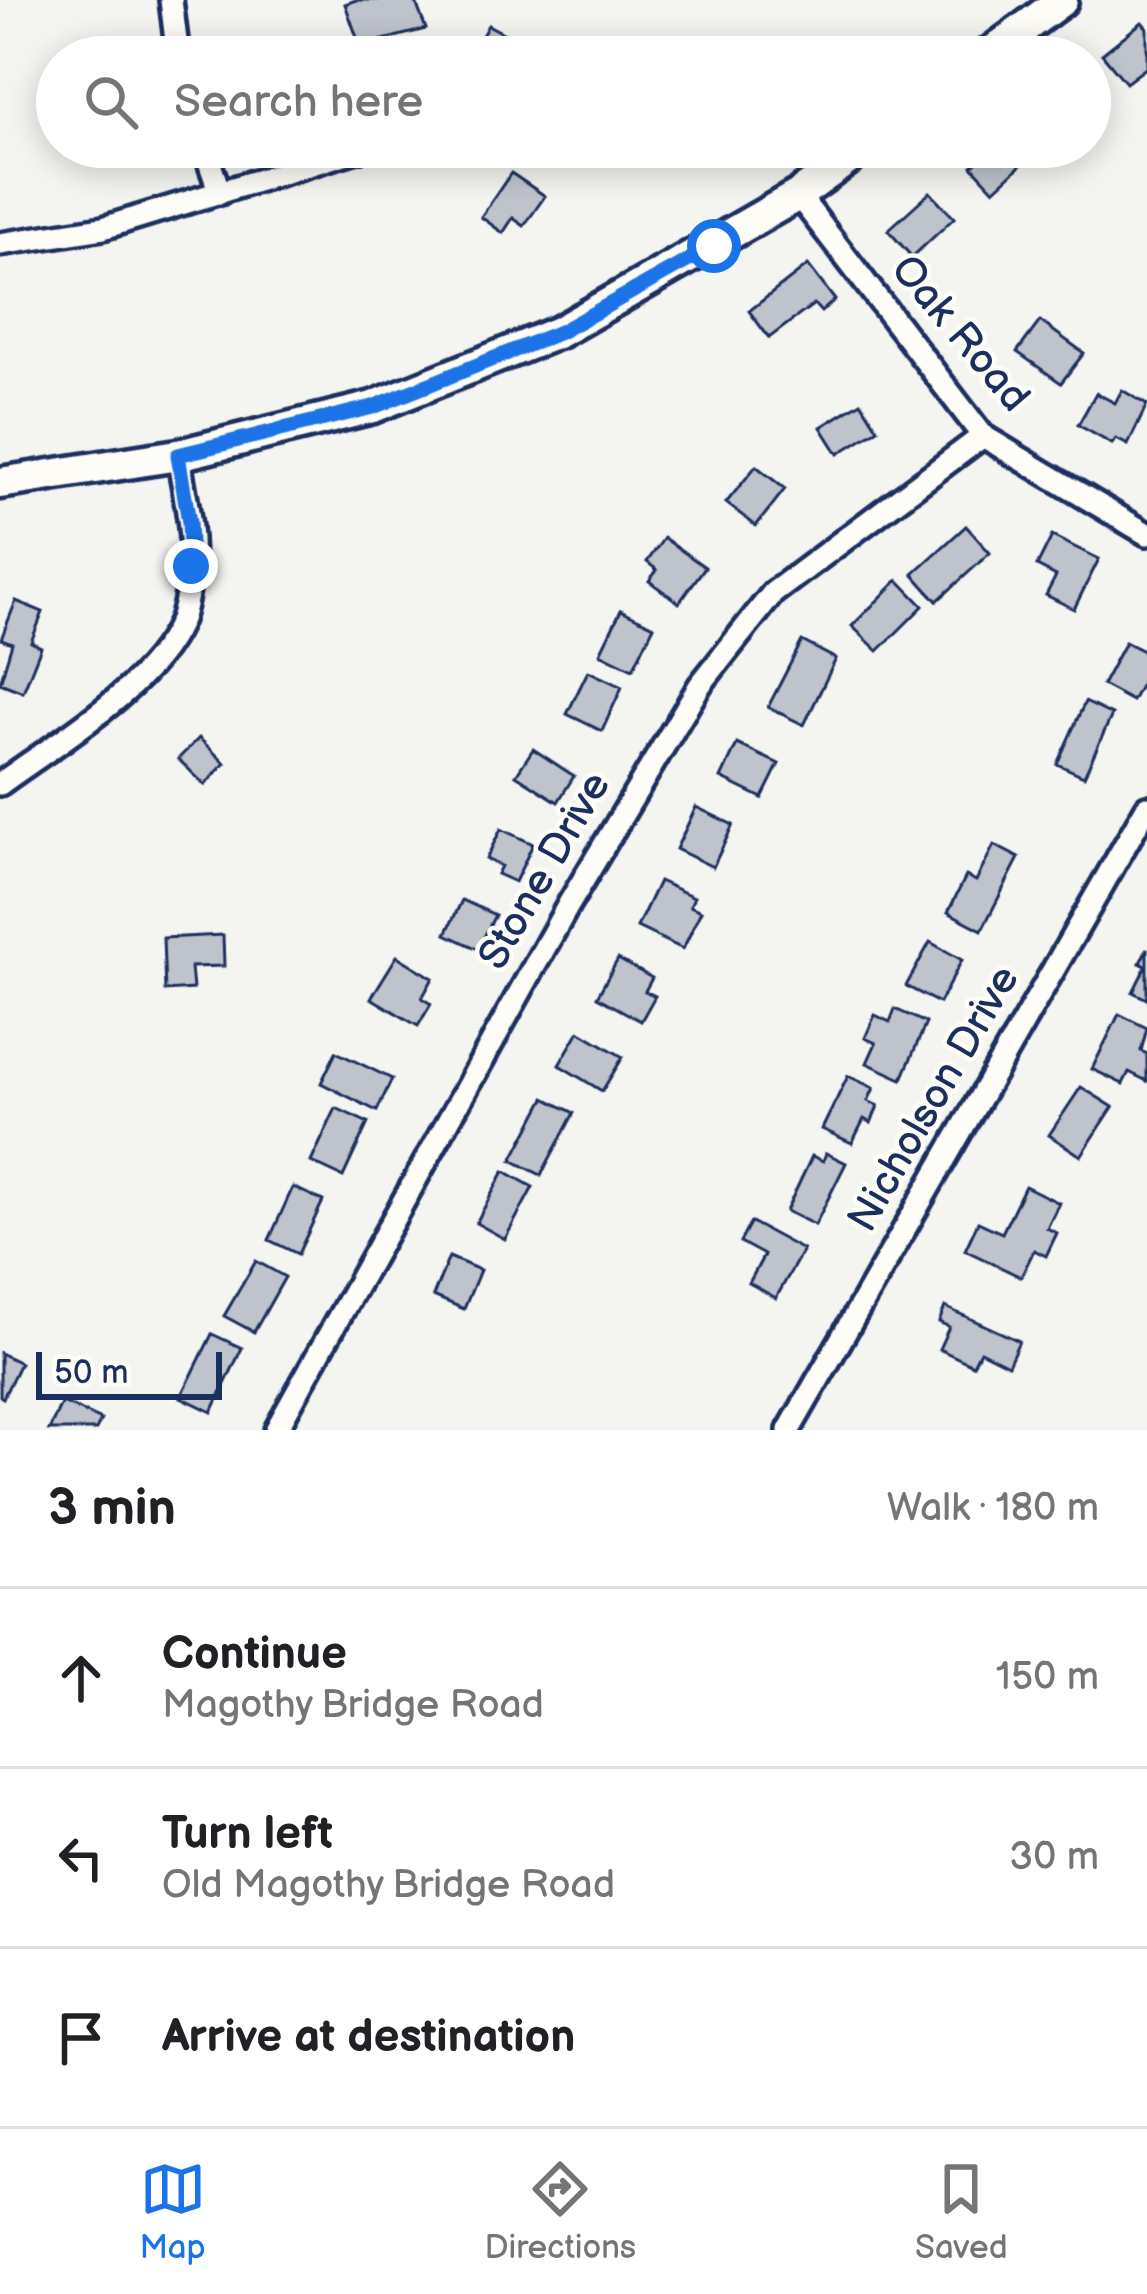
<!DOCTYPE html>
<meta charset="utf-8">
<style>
body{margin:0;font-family:"Balsamiq Sans",sans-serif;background:#f2f2f2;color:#202124}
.scale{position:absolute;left:36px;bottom:30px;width:186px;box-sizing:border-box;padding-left:12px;border:6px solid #1b2f5e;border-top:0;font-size:33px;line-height:42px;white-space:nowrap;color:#1b2f5e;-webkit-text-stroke:9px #fdfcf7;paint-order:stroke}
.stop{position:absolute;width:36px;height:36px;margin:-27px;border:9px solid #1a73e8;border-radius:50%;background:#fff}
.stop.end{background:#1a73e8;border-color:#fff;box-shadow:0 3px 12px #0008}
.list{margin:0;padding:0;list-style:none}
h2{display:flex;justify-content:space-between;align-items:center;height:156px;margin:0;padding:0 48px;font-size:51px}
h2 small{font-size:39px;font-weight:400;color:#757577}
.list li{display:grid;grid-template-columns:78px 1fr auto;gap:36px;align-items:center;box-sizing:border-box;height:180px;padding:0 48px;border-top:3px solid #e0e0e0}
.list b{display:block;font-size:45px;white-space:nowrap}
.list p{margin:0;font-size:39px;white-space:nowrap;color:#757577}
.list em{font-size:39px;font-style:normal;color:#757577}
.icon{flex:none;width:66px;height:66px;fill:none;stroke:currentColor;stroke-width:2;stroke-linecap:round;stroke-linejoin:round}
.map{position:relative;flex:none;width:1147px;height:1430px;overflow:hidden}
.search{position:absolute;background:#fff;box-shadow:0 6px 30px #0003;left:36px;right:36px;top:36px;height:132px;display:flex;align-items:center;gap:30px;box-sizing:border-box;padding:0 42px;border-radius:66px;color:#757577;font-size:45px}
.sheet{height:696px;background:#fff}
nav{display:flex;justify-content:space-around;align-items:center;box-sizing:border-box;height:168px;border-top:3px solid #e0e0e0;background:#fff;font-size:33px;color:#757577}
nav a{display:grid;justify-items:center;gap:6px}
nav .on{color:#1a73e8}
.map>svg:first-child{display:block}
</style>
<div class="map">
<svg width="1147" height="1430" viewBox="0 0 1147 1430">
<rect width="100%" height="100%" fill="#f4f4f1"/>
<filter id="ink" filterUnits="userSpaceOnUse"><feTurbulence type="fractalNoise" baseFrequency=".00833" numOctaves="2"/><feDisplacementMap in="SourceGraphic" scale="24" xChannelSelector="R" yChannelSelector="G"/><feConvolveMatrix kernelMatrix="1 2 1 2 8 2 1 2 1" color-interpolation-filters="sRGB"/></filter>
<g filter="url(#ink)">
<g fill="#bfc3cc" stroke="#1b2f5e" stroke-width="3">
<path d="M356,0H415L426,29L360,46L345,4Z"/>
<path d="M1142,22L1147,28V67L1126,83L1102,54Z"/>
<path d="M488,25L514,39L507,57H470Z"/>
<path d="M987,147H1023L1031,156L994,190L972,166L990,150Z"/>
<path d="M511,173L545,196L524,226L513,218L503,233L481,217Z"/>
<path d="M930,192L954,218L912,257L888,230Z"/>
<path d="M808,265L835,300L821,312L814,304L769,338L749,311Z"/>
<path d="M1040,321L1084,353L1061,383L1017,352Z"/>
<path d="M1122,390L1147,405L1128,445L1116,439L1112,444L1078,425L1096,393L1115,403Z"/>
<path d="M861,402L878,429L838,454L821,427Z"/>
<path d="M756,466L785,489L756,526L726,503Z"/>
<path d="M966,526L990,553L937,601L913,574Z"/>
<path d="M1052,536L1099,559L1074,609L1046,595L1056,576L1037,566Z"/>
<path d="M664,538L705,567L679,603L649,581L657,570L647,562Z"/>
<path d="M898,580L923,606L878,651L852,626Z"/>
<path d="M16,601L43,612L31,642L41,647L23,692L0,683L12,643L1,639Z"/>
<path d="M621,610L654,626L633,669L600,653Z"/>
<path d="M802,641L836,659L804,725L768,707Z"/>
<path d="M1125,642L1147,653V673L1132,701L1102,685Z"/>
<path d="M588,671L622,687L602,731L567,714Z"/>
<path d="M1085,702L1112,715L1084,776L1057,764Z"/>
<path d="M199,738L225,763L205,785L178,759Z"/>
<path d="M737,744L779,764L762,798L721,778Z"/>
<path d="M533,749L574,776L558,802L516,775Z"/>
<path d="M696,807L733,825L713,867L676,849Z"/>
<path d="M501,829L533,844L515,882L497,874L501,866L486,859Z"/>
<path d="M994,845L1019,858L982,930L948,912L966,876L976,881Z"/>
<path d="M659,881L694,897L690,906L701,911L683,949L637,927Z"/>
<path d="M462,900L495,915L478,949L446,934Z"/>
<path d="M223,935L224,966L191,967L193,989L165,991L163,938Z"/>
<path d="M930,942L962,960L939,1003L906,986Z"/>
<path d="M1147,948V999L1133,992L1146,966L1140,963Z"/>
<path d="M397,956L433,978L422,998L431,1004L418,1026L371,998Z"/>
<path d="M618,959L652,978L645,991L655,996L641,1021L597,997Z"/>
<path d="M895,1009L926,1023L902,1079L867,1063L876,1043L865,1038L875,1015L890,1022Z"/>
<path d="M1119,1014L1147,1028L1141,1051L1147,1054V1081L1129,1072L1123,1084L1092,1069Z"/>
<path d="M579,1031L623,1057L602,1091L559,1065Z"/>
<path d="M336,1052L392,1079L377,1111L321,1083Z"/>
<path d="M848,1076L874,1088L868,1101L878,1106L871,1123L864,1119L852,1143L822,1129Z"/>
<path d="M1081,1087L1113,1107L1081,1156L1049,1135Z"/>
<path d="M545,1098L574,1113L541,1175L512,1160Z"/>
<path d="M336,1108L368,1123L343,1177L311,1162Z"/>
<path d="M826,1153L846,1163L815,1225L786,1211L812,1156L823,1161Z"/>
<path d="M504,1171L533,1187L505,1239L476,1223Z"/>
<path d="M1025,1186L1059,1203L1047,1228L1057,1233L1046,1256L1034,1250L1021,1277L965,1250L978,1222L1002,1233Z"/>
<path d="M293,1187L323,1201L298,1254L269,1240Z"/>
<path d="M751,1222L803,1250L776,1298L749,1283L764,1255L740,1242Z"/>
<path d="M449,1257L480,1270L464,1309L433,1296Z"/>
<path d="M256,1261L285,1277L254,1332L224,1316Z"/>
<path d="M945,1307L1019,1341L1008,1365L980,1351L973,1365L939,1349L949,1327L939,1322Z"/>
<path d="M212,1334L242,1348L212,1412L181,1397Z"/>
<path d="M0,1353L20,1363L3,1398L0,1396Z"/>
<path d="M62,1402L101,1420L96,1430H49Z"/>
</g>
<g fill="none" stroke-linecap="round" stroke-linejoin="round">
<defs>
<g id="minor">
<path d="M171,0L178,57"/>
<path d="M204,147L220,193"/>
<path d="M798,195L983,436L1147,534"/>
<path d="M0,244L103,228L367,147"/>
<path d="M0,784C57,742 151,688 180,622C186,607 189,584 191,567C194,530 184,492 178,455"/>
<path d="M276,1430L569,904L700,685L773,593L983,436"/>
<path d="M789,1430L1147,807"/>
</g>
<g id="primary">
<path d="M985,57L1062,0"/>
<path d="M0,483L178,455L373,407L559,332L798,195L865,147"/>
</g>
</defs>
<use href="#minor" stroke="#1b2f5e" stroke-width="30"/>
<use href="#primary" stroke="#1b2f5e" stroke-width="39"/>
<use href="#minor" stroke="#fdfcf7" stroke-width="21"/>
<use href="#primary" stroke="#fdfcf7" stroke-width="30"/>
</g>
</g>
<g fill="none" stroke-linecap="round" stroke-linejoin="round" filter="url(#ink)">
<path stroke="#1a73e8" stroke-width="15" d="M191,566L189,522L178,455L373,407L560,332L714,246"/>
</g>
<g text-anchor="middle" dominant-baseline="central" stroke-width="9" stroke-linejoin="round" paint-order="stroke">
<g font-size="42" fill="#1b2f5e" stroke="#fdfcf7">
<text transform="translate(960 334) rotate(50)">Oak Road</text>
<text transform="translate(545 871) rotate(-60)">Stone Drive</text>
<text transform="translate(934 1099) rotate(-60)">Nicholson Drive</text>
</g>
</g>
</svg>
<div class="scale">50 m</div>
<div class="stop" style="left:714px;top:246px"></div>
<div class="stop end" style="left:191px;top:566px"></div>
<div class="search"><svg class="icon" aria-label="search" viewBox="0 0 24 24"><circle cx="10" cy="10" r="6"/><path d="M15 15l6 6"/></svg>Search here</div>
</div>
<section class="sheet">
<h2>3 min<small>Walk · 180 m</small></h2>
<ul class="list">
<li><svg class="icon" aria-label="ahead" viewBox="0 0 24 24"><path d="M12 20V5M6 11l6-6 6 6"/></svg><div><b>Continue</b><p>Magothy Bridge Road</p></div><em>150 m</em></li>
<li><svg class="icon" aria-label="left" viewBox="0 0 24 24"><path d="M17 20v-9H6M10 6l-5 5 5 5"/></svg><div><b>Turn left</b><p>Old Magothy Bridge Road</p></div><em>30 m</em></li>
<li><svg class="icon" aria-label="arrive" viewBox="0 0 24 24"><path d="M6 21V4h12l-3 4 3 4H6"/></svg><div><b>Arrive at destination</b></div></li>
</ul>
</section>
<nav>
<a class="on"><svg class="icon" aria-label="map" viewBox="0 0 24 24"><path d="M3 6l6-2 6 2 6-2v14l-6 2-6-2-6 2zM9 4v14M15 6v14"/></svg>Map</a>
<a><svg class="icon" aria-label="directions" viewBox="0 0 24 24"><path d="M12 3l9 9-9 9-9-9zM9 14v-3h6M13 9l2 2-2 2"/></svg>Directions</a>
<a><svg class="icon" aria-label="saved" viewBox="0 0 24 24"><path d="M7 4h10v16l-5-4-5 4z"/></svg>Saved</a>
</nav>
